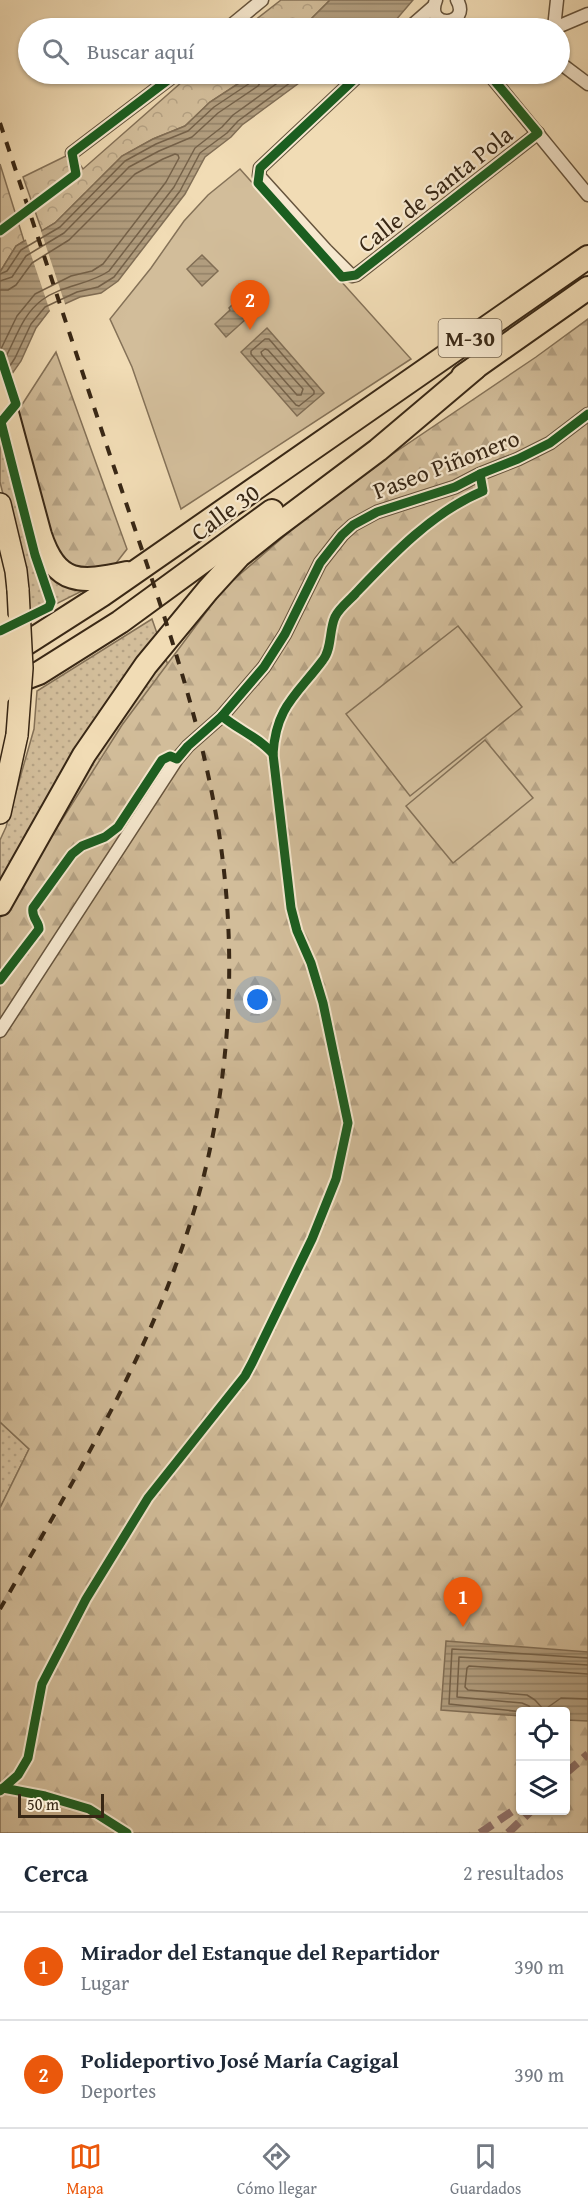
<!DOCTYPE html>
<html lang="es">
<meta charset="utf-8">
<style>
body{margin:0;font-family:"Gentium Book Plus",serif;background:#f2f2f3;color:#1f2937}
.controls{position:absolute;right:18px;bottom:18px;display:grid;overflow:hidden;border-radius:6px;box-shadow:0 2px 4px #0004}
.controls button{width:54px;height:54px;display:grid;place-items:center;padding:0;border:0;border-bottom:2px solid #e0e1e3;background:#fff;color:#1f2937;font:30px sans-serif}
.scale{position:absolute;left:18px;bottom:15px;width:86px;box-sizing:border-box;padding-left:6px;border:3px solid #382715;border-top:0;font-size:16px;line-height:21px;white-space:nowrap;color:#382715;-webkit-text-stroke:4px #f6e8cf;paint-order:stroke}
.you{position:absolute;left:258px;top:1000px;width:21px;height:21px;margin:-15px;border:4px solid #fff;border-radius:50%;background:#1a73e8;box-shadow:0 0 0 9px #1a73e833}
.badge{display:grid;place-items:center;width:39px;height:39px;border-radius:50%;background:#ea580c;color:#fff;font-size:20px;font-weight:700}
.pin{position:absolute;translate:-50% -50px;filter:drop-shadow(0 2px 3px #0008)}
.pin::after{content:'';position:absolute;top:32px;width:21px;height:18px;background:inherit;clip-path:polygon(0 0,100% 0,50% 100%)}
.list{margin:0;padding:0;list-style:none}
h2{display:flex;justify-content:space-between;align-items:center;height:78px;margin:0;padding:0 24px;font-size:26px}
h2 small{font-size:20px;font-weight:400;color:#747a83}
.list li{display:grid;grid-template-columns:39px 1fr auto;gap:18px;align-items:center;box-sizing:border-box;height:108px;padding:0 24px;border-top:2px solid #e0e1e3}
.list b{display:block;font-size:22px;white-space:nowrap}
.list p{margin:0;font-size:20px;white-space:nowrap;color:#747a83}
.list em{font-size:20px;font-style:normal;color:#747a83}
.icon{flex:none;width:33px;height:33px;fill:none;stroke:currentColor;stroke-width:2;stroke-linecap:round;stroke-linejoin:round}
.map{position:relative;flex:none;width:588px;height:1833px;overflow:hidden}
.search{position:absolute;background:#fff;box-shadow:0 2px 4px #0004;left:18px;right:18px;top:18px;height:66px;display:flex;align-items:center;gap:15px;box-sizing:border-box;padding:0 21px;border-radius:33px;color:#747a83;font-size:22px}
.sheet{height:294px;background:#fff}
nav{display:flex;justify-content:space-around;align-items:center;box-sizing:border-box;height:84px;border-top:2px solid #e0e1e3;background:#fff;font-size:16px;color:#747a83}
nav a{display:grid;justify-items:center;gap:3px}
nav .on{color:#ea580c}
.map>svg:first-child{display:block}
</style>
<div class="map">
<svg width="588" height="1833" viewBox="0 0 588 1833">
<defs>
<pattern id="grass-dots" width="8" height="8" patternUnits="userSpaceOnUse" patternTransform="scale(1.5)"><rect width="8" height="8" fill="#d2bd9a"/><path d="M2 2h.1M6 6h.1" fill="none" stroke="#b5a284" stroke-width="1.8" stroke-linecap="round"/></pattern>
<pattern id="forest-firs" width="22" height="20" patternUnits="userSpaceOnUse" patternTransform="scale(1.5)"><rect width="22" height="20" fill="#d2bd9a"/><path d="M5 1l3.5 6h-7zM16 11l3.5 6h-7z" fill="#b5a284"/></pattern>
<pattern id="park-crowns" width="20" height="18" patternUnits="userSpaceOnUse" patternTransform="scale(1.5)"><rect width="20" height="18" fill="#d2bd9a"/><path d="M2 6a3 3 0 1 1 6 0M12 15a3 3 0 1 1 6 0" fill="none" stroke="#b5a284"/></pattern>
<pattern id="water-rules" width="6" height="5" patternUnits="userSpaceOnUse" patternTransform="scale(1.5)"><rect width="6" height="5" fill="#b29e7f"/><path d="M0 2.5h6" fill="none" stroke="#928167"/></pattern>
</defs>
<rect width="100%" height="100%" fill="#f1dcb5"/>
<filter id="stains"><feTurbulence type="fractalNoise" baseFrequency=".00333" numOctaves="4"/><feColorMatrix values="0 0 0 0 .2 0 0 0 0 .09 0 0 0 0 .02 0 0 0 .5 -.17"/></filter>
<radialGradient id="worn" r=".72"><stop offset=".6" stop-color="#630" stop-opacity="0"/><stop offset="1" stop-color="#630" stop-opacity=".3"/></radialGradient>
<g fill="url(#grass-dots)" stroke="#857258" stroke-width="1.5">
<path d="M0,431L26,542L54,574L86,589L30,617L21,567L0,482Z"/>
<path d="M152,619L170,671L0,920V840L6,827L34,729L37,691Z"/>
<path d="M0,1422L29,1449L0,1508Z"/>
</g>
<g fill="url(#forest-firs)" stroke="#857258" stroke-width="1.5" fill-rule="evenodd">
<path d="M588,319V1833H0V1508L29,1449L0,1422V918L122,725L224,588L332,495L536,357ZM520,1712H566V1810H520Z"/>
<path d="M56,352L127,549L113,567L80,569L60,555L47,528L16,414Z"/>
</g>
<g fill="url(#park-crowns)" stroke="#857258" stroke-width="1.5">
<path d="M281,0H330L302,28H245Z"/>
<path d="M191,74H253L210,102L185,126L153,139L122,156L55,223L42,231L23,177L72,153L83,169Z"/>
<path d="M0,164L24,241L16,246L0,272Z"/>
</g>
<g fill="#d2bd9a" stroke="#857258" stroke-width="1.5">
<path d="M240,169L411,359L181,509L132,367L110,319L151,268L184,221L208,195Z"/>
<path d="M458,626L522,707L410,796L346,714Z"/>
<path d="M485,740L533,798L453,863L406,806Z"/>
</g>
<g fill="url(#water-rules)" stroke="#816e55" stroke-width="1.5">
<path d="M330,0H413L389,28H302Z"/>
<path d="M253,74H318L310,75L242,125L231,137L205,157L185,194L118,281L101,293L80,297L49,311L36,328L21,361L0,391V272L16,246L55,223L122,156L153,139L185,126L210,102Z"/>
<path d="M202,255L218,271L202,286L187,269Z"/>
<path d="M233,304L246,319L226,337L215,324L230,310L229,308Z"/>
<path d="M267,328L324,393L297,416L241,352Z"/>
<path d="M446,1641L588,1652V1721L566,1720V1712H520V1716L441,1710Z"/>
</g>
<path fill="#f1dcb5" d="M40,228L66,307L51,314L25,237Z"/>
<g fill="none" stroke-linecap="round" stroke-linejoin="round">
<g stroke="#75624a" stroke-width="1.5">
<path d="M0,274L7,271L21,250L60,227L125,161L156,144L188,131L214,107L253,81L256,74"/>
<path d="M0,281L12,277L26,256L64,233L129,167L159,151L192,137L218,113L258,86L262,80L263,74"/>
<path d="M0,290H8L16,285L32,263L69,240L135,174L163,159L175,154L178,155L179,158L166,182L103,264L92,271L71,276L35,294L17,316L0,351"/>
<path d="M265,339H269L314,391V394L299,406L296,405L251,354V351Z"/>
<path d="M265,349L268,350L303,389L301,395H297L262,355L261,352Z"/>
<path d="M0,367C14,346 20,316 42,300C62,285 89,285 109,271L174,187L195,148L222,127L233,115L290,74"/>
<path d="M4,375L15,358L31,324L45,307L77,292L98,287L114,277L180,191L200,153L227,133L238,121L302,74"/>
<path d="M588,1674L469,1666L467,1668L465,1687L468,1690L527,1695L535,1700L544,1710L561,1698L588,1699"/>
<path d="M523,1712L449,1704L452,1649L588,1658"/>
<path d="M533,1712L529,1706L522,1703L457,1697L459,1657L588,1665"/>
</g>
<defs>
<g id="minor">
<path d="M436,0C424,30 472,26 457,0"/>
<path d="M228,28L262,0"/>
<path d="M409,28L433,7"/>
<path d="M554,28L557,0"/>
<path d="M555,28L588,14"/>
<path d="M560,63L588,84"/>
<path d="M360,74L260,168L259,176L326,250L352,276L356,275L538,133"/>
<path d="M489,74L588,195"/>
<path d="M72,153L176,74"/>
<path d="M0,1031L177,759L188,746L222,716L264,667L285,634L320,563L342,535L353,525L377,512L455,487L480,474L518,459L550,443L588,414"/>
</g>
<g id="trunk">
<path d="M0,504L16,571L18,590"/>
<path d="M0,813L17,735"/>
</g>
<g id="motorway">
<path d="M463,376L588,288"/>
<path d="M0,387L40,535C57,586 80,583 127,573"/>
<path d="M4,655L27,643L102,595L588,257"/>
<path d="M4,686L39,673L120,622L272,511"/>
<path d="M0,904L84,755L146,665L208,590L239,556L274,528L378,450L475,368"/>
</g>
</defs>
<use href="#minor" stroke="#66543d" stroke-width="15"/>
<use href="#trunk" stroke="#382715" stroke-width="24"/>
<use href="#motorway" stroke="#382715" stroke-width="26"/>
<use href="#minor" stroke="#f6e8cf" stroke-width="12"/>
<use href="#trunk" stroke="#f1dcb5" stroke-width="21"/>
<use href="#motorway" stroke="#f1dcb5" stroke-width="22"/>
<path stroke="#382715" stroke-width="4" stroke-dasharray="10 10" stroke-linecap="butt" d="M0,123C40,243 79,363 119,482C156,592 196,701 216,815C237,934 233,1058 204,1175C164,1332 80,1470 0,1609"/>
<defs>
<g id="trunk-bridge">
<path d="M0,623L2,673L0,694"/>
<path d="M17,735L22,668L18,590"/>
</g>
</defs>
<use href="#trunk-bridge" stroke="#382715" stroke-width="24" stroke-linecap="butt"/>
<use href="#trunk-bridge" stroke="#f1dcb5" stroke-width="21"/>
<g stroke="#8d6e63" stroke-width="8" stroke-dasharray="15 8" stroke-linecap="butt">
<path d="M566,1773L588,1754"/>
<path d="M480,1833L520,1806"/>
<path d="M508,1833L532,1810"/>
</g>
<defs>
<g id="cycleway">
<path d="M360,74L260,168L258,183L342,277L356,275L538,133L489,74"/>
<path d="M0,231L76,174L72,153L176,74"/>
<path d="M0,355L16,404L1,422L35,555L51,602L49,607L0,631"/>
<path d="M273,754C276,706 297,695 323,660C332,649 329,630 335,617C339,608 350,600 356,593C393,554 433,512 483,491L480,474"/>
<path d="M0,980L39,929C39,921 31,918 33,908L72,854L82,846L105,837L118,827L162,760L170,756L177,759L188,746L222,716L264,667L285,634L320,563L342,535L353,525L377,512L455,487L480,474L518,459L550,443L588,414"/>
<path d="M3,1788L45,1796L89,1809L127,1833"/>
<path d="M0,1791L18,1775L28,1758L42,1684L86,1599L148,1498L245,1376L252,1363L312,1239L336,1179L348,1123L323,1003L311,963L297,931L291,908L273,754C259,737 238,730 222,716"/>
</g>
</defs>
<use href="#cycleway" stroke="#f6e8cf" stroke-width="13"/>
<use href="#cycleway" stroke="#1b5e20" stroke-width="9"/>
</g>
<g text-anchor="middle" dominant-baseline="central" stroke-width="4.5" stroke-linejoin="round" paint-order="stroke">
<rect fill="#f6e8cf" stroke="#71614d" stroke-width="1.5" x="438.5" y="319" width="63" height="38" rx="4.5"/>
<g font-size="22" font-weight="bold" fill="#382715">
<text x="470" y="338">M-30</text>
</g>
<g font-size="24" fill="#382715" stroke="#f6e8cf">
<text transform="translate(435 189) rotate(-38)">Calle de Santa Pola</text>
<text transform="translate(446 464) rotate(-21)">Paseo Piñonero</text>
<text transform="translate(225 512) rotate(-36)">Calle 30</text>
</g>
</g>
<rect width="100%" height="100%" filter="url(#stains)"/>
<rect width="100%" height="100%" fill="url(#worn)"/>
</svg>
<div class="controls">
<button><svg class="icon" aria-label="locate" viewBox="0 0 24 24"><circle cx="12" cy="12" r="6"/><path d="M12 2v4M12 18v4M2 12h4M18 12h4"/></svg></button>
<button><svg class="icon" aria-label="layers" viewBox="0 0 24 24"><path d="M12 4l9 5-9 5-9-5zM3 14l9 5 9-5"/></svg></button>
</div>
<div class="scale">50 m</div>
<div class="you"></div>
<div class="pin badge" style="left:463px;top:1627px">1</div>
<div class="pin badge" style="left:250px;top:330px">2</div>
<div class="search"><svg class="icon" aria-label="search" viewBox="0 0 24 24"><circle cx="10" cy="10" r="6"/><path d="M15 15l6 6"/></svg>Buscar aquí</div>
</div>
<section class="sheet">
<h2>Cerca<small>2 resultados</small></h2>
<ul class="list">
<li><span class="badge">1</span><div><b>Mirador del Estanque del Repartidor</b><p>Lugar</p></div><em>390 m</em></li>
<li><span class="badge">2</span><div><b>Polideportivo José María Cagigal</b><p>Deportes</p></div><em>390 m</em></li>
</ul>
</section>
<nav>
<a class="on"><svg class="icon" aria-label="map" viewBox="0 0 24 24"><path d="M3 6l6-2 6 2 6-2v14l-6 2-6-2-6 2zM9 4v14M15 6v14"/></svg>Mapa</a>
<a><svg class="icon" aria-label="directions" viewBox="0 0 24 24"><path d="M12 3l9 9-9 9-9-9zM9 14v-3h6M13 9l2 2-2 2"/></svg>Cómo llegar</a>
<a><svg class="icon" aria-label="saved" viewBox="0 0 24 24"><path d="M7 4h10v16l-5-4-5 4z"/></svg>Guardados</a>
</nav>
